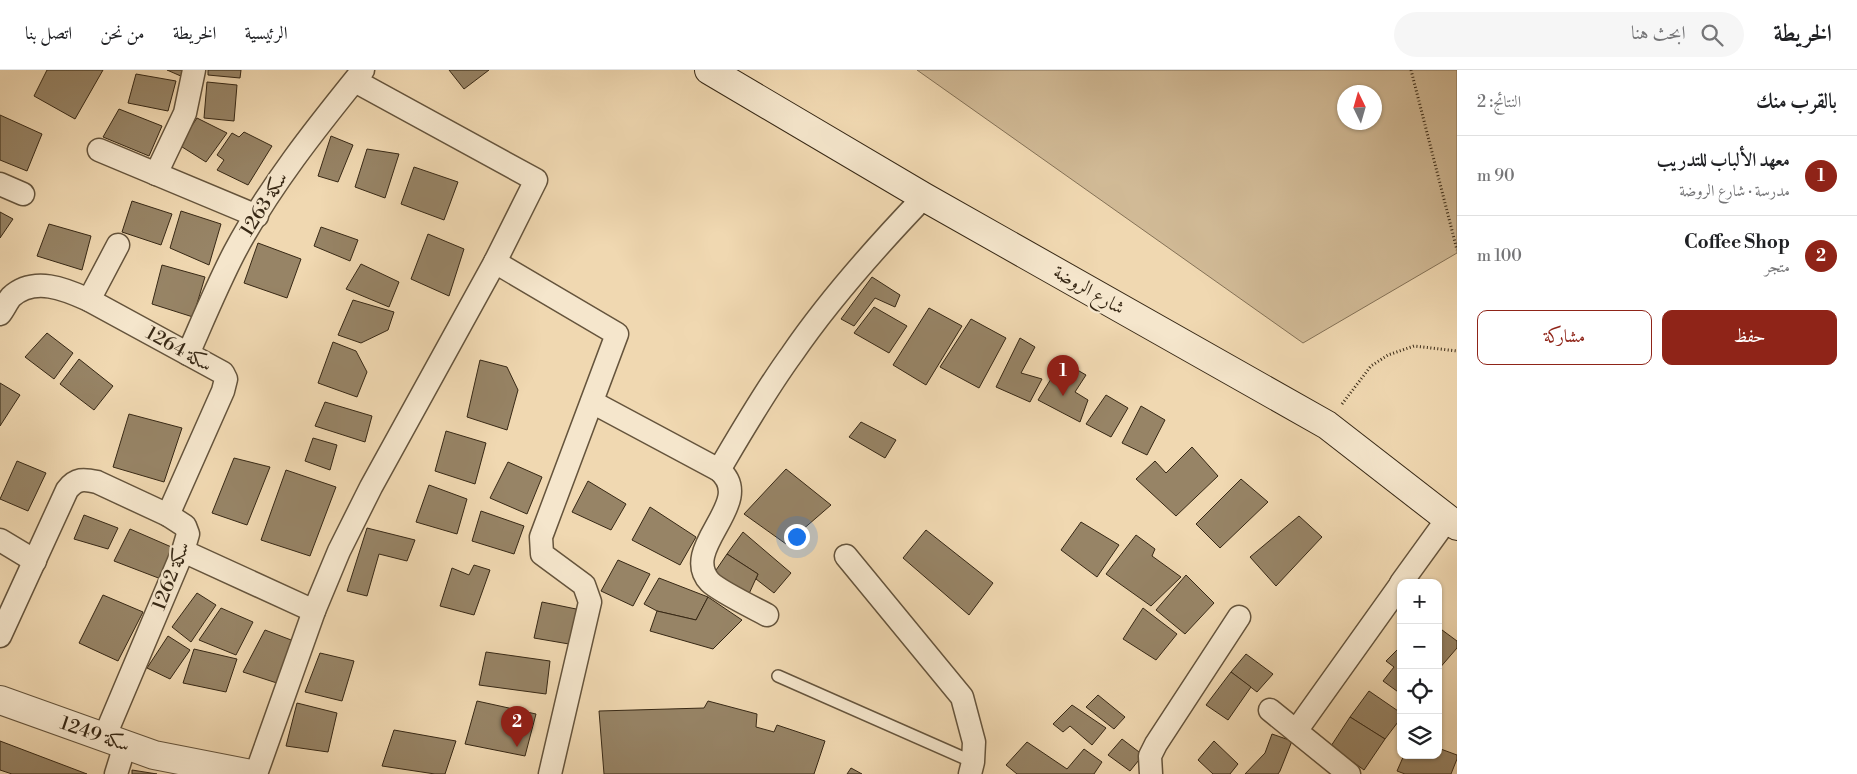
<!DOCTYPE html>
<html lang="ar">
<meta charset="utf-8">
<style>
body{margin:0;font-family:"Libre Bodoni",Amiri,serif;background:#f6f6f6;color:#202124;direction:rtl}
.controls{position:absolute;right:15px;bottom:15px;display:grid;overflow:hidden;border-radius:10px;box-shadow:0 1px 4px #0004}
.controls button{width:45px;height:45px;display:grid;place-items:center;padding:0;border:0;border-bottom:1px solid #e0e0e0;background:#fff;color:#202124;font:25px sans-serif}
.compass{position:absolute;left:1337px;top:15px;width:45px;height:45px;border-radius:50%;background:#fff;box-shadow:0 1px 4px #0004;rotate:355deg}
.you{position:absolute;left:796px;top:466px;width:18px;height:18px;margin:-12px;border:4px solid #fff;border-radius:50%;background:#1a73e8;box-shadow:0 0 0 8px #1a73e833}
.badge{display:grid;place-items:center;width:32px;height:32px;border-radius:50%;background:#8f2418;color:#fff;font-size:16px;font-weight:700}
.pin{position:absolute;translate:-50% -41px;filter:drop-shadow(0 1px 2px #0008)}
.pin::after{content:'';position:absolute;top:26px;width:18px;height:15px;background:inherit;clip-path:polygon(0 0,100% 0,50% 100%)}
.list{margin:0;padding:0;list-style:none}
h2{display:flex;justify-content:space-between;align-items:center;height:65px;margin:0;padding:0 20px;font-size:21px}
h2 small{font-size:16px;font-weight:400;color:#757577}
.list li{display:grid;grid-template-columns:32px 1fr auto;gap:15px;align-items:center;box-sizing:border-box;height:80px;padding:0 20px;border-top:1px solid #e0e0e0}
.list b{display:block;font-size:19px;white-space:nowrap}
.list p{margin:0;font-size:16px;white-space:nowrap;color:#757577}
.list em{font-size:16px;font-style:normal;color:#757577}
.actions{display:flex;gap:10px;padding:15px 20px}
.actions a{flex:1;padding:11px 0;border:1px solid #8f2418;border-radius:10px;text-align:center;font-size:18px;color:#8f2418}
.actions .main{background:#8f2418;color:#fff}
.icon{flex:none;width:28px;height:28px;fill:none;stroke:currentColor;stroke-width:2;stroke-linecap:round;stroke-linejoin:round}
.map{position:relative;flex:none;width:1457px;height:704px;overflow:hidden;direction:ltr}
header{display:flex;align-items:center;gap:30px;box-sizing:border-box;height:70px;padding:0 25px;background:#fff;border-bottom:1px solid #e0e0e0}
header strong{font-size:24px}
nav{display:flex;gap:28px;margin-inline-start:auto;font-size:18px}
.search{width:350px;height:45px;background:#f6f6f6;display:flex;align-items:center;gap:12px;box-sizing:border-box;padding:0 18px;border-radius:28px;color:#757577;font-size:19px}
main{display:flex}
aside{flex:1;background:#fff}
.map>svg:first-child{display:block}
</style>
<header>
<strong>الخريطة</strong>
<div class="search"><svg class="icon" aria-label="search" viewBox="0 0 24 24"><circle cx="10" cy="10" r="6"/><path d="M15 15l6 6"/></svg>ابحث هنا</div>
<nav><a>الرئيسية</a><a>الخريطة</a><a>من نحن</a><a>اتصل بنا</a></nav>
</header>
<main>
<aside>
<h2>بالقرب منك<small>النتائج: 2</small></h2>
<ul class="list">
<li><span class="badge">1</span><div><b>معهد الألباب للتدريب</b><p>مدرسة · شارع الروضة</p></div><em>90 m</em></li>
<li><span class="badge">2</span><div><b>Coffee Shop</b><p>متجر</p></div><em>100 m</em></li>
</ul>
<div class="actions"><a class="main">حفظ</a><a>مشاركة</a></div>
</aside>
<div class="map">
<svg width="1457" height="704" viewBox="0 0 1457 704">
<rect width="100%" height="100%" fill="#f0d8b1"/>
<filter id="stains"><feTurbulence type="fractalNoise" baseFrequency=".004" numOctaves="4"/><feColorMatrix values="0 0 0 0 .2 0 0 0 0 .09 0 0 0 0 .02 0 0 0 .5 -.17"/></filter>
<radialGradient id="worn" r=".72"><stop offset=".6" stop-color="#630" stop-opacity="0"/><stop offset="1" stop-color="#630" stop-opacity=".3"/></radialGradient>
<path fill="#d1ba96" stroke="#847156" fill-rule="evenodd" d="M917,0H1457V183L1303,273ZM1344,22H1374V52H1344Z"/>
<g fill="#978466" stroke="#372815">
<path d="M47,0H103L75,49L34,26Z"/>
<path d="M167,0H185L183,7Z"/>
<path d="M208,0H241L240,8L208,5Z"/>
<path d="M449,0H489L464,19Z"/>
<path d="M136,4L176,11L168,41L128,33Z"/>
<path d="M207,12L237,15L234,51L204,48Z"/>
<path d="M119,39L162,56L149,86L103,67Z"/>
<path d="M0,45L42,64L27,101L0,90Z"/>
<path d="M197,48L227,63L206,92L179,75Z"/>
<path d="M244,62L272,76L248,115L217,100L224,90L217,85L232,63L239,67Z"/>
<path d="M331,66L353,75L338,112L318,106Z"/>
<path d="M367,79L399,84L385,128L355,117Z"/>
<path d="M414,97L458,112L444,150L401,134Z"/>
<path d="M132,131L172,144L161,175L122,162Z"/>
<path d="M181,141L221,154L209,195L170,178Z"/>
<path d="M0,142L13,149L0,168Z"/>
<path d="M49,154L91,166L82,200L37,186Z"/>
<path d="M321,157L358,170L350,191L314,176Z"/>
<path d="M428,164L464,179L449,226L411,209Z"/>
<path d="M258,173L301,189L287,228L244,213Z"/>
<path d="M361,194L399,212L389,237L346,219Z"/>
<path d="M162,195L205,207L193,247L152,234Z"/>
<path d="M872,207L900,225L895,237L875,228L854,256L841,249Z"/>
<path d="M353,230L394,242L388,260L361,273L338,265Z"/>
<path d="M874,237L907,256L889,283L854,263Z"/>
<path d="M929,238L962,256L926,315L893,295Z"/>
<path d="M971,249L1006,268L979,318L940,297Z"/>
<path d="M47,263L73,283L54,309L25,287Z"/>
<path d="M1020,268L1035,277L1021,303L1042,309L1030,332L996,317Z"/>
<path d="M333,272L356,281L367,302L357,327L318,313Z"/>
<path d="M79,289L113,316L94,340L60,314Z"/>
<path d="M480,290L507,297L518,320L507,360L467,347Z"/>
<path d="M1062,291L1086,305L1075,322L1088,330L1080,352L1038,330Z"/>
<path d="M0,313L20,325L0,356Z"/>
<path d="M1106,325L1128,338L1111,367L1086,354Z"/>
<path d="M325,332L372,346L365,372L315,356Z"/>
<path d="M1141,336L1165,350L1147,385L1122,373Z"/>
<path d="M129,344L182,358L164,412L113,397Z"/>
<path d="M861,352L896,370L885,388L849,367Z"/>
<path d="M446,361L486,373L475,414L435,401Z"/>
<path d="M313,368L337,375L330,400L305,391Z"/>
<path d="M1192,377L1218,406L1176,446L1136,409L1155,391L1166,403Z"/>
<path d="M234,388L270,397L247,455L212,443Z"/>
<path d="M17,391L46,403L28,441L0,429Z"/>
<path d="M508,392L542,407L527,444L490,428Z"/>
<path d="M786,399L831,435L786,474L744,444Z"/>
<path d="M286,400L336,417L310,486L261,470Z"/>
<path d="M1241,409L1268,432L1220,478L1196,454Z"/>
<path d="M588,411L626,434L611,460L572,442Z"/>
<path d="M429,415L467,429L457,464L416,452Z"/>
<path d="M650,437L696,467L680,495L632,470Z"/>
<path d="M481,441L524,456L514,484L472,471Z"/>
<path d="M84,445L118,458L108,479L74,469Z"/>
<path d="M1299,446L1322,467L1276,516L1250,487Z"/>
<path d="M1081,452L1119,475L1097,507L1061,480Z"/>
<path d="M367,458L415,470L407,491L379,484L367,526L347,521Z"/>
<path d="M130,459L176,479L161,509L114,491Z"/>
<path d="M926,460L993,513L969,545L903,488Z"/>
<path d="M743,462L791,503L774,523L756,509L758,504L727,484Z"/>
<path d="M1136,465L1155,479L1152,486L1181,507L1151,536L1106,504Z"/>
<path d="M727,484L758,504L748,526L712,506Z"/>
<path d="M618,490L650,504L633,536L601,521Z"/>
<path d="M474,495L490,500L474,545L440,536L452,498L469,505Z"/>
<path d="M1186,505L1214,533L1185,564L1156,540Z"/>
<path d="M659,508L708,527L696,550L657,541L644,534Z"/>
<path d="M197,523L216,535L191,572L172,557Z"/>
<path d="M103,525L143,542L118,591L79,573Z"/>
<path d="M708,527L742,550L713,579L650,561L657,541L696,550Z"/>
<path d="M542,532L581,540L569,574L534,568Z"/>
<path d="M221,538L253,552L236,585L199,570Z"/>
<path d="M1143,538L1177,564L1156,590L1123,569Z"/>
<path d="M1438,557L1457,571V578L1438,600Z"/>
<path d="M265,560L299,573L283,615L243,602Z"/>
<path d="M168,566L190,580L170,609L147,598Z"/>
<path d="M1401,576V624L1383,611L1394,597L1386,591Z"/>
<path d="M194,579L237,589L226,622L183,613Z"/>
<path d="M486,582L550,591L546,624L479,615Z"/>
<path d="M320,583L354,591L342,631L305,622Z"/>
<path d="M1246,584L1273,604L1257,622L1231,602Z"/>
<path d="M1231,602L1251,617L1228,650L1206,635Z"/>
<path d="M1369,621L1401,643V648L1385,669L1350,647Z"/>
<path d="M1098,625L1125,647L1114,659L1086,637Z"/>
<path d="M477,631L536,644L525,686L465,674Z"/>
<path d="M708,631L757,644L756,657L774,662L777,655L825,671L814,704H604L599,641L704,638Z"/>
<path d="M297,633L337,643L328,682L286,676Z"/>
<path d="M1072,635L1106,658L1092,675L1070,656L1063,662L1053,654Z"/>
<path d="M1350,647L1385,669L1364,700L1331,676Z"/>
<path d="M394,660L456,671L445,704H435L382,696Z"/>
<path d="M1272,664L1292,671L1280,701L1278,704H1245L1265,683Z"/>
<path d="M1122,669L1143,685L1130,701L1108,685Z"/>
<path d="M0,671L87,704H12L0,700Z"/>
<path d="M1214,671L1238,694L1230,704H1213L1198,690Z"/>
<path d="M1027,672L1067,699L1084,679L1102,692L1094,704H1017L1006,695Z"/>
<path d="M1438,678L1457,685V689L1451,704H1405L1397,701L1404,685H1438Z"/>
<path d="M851,698L862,704H847Z"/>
<path d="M132,700L157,704H132Z"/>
</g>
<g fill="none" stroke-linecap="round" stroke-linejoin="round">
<defs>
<path id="service" d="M778,606L973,692"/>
<g id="minor">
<path d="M99,80L257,146"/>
<path d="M156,104L185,43L194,0"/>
<path d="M0,114L23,124"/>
<path d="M495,192L617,264L541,467L542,484L584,515L590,532L550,704"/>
<path d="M89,230L118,175"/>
<path d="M0,244C4,239 7,232 11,227C34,206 65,219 89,230L223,303L226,309L223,321L168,445"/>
<path d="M188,284C203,250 217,216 234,183C269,117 316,58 363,0"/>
<path d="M592,332L719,400C758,432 678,478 710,512C719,521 754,538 767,545"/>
<path d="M719,400C742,361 765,321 792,284C831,227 877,176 924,127"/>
<path d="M0,470L35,491"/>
<path d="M183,481L314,541"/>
<path d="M846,486L962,627L974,672L973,692L970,704"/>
<path d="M1401,513L1448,448"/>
<path d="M0,566L67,420C76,408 84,409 97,412L168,445L185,456L188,464L183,481L104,668"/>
<path d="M1270,640L1349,704"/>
<path d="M1296,661L1401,514"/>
<path d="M116,704L125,675"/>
<path d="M256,704L314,541L339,481L371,417L495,192L536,110L355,11"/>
<path d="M1151,704L1150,686L1156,674L1239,547"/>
</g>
<path id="tertiary" d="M0,630L154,685L251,704"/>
<path id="secondary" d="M709,0L924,127L1327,355L1457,456"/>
</defs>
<use href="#service" stroke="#65543c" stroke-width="14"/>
<use href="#minor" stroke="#65543c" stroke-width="25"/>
<use href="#tertiary" stroke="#65543c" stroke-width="30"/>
<use href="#secondary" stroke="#372815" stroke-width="30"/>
<g stroke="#372815" stroke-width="3" stroke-dasharray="1 2.5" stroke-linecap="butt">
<path d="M1411,0L1457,180"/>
<path d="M1342,334L1371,296L1388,285L1414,276L1457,281"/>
</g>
<use href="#service" stroke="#f5e6cc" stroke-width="11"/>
<use href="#minor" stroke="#f5e6cc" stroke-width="22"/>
<use href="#tertiary" stroke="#f5e6cc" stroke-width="28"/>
<use href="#secondary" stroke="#f5e6cc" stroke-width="28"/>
</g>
<g text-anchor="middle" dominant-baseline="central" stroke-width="4.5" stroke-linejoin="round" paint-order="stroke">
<g font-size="19" fill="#372815" stroke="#f5e6cc">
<text transform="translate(264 134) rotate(-58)">سكة 1263</text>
<text transform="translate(1089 220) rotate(30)">شارع الروضة</text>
<text transform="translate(179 279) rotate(29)">سكة 1264</text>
<text transform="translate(171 506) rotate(-69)">سكة 1262</text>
<text transform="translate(95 664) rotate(19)">سكة 1249</text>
</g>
</g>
<rect width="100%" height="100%" filter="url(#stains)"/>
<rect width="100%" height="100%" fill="url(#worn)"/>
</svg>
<div class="controls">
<button>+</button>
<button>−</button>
<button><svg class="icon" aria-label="locate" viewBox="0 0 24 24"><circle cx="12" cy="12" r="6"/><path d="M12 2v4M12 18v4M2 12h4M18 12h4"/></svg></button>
<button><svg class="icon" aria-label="layers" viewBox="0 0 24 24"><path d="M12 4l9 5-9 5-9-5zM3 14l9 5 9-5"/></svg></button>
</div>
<svg class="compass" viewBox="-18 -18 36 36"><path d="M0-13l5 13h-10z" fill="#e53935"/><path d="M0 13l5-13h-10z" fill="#757577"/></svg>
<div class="you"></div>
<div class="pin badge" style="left:1063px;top:326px">1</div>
<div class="pin badge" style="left:517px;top:677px">2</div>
</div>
</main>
